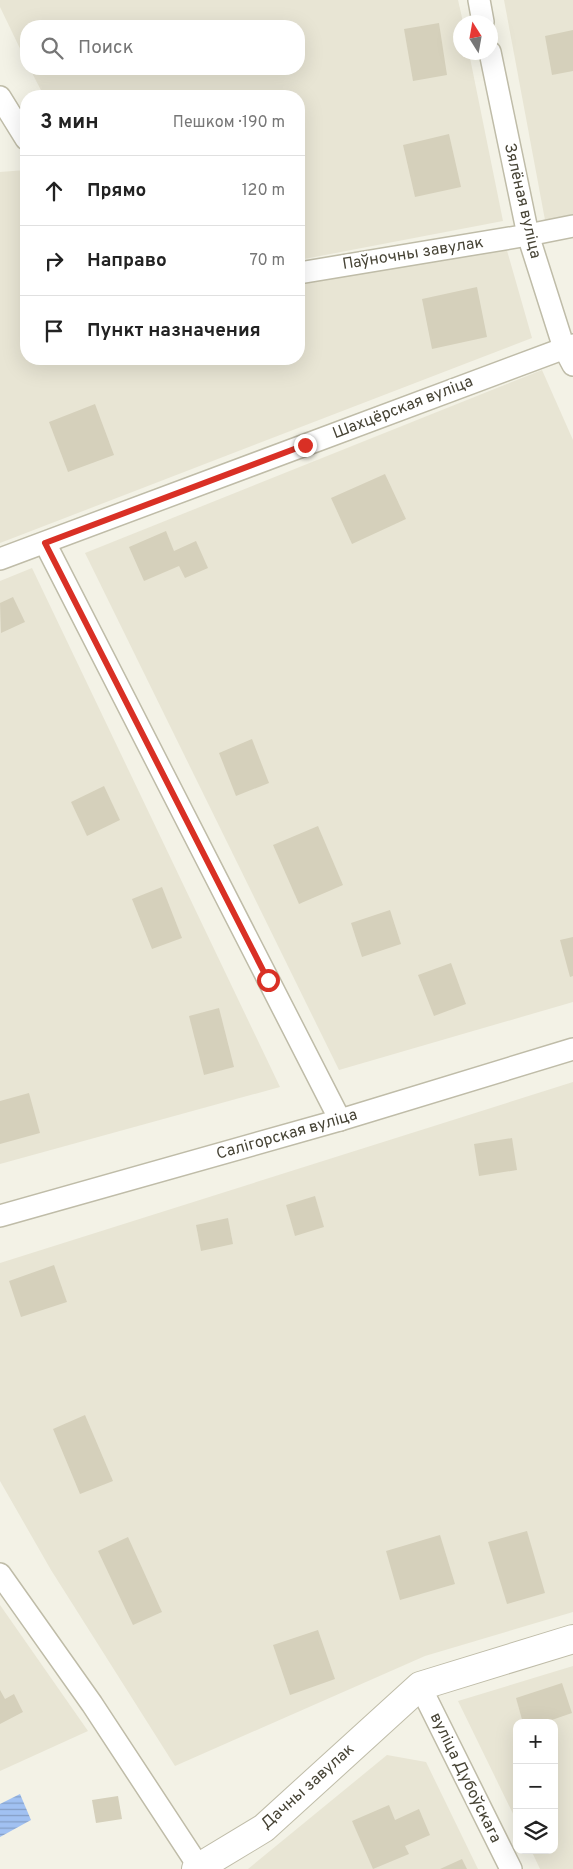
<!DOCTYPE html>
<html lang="ru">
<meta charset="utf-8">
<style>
body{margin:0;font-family:Overpass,sans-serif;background:#f6f6f6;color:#222}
.controls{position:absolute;right:15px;bottom:15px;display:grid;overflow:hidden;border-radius:10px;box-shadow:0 5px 20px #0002}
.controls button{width:45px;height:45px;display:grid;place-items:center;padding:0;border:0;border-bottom:1px solid #e0e0e0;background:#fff;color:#222;font:25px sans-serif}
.compass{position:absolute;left:453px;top:15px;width:45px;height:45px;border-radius:50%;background:#fff;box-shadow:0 5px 20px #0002;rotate:349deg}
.stop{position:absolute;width:15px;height:15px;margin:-11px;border:4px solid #d93025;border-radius:50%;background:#fff}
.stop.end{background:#d93025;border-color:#fff;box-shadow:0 1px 5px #0008}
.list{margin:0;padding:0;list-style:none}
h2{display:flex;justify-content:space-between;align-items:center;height:65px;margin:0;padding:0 20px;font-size:21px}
h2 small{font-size:16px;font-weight:400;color:#767676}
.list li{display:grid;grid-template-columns:32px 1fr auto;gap:15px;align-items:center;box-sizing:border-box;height:70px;padding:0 20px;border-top:1px solid #e0e0e0}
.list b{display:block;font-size:19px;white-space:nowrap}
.list em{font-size:16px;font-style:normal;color:#767676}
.icon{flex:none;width:28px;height:28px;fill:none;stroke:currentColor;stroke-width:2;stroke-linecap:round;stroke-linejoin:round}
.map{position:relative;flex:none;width:573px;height:1869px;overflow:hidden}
.search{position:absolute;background:#fff;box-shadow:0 5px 20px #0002;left:20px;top:20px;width:285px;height:55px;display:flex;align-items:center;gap:12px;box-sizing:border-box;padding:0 18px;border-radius:20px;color:#767676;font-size:19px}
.panel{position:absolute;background:#fff;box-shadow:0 5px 20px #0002;left:20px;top:90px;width:285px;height:275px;border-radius:20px}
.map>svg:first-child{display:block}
</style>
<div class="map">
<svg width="573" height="1869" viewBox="0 0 573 1869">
<defs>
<pattern id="water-rules" width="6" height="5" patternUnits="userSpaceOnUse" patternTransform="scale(1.25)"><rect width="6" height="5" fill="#a1c1f2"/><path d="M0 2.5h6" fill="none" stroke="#859ec5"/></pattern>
</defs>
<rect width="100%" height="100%" fill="#f3f2e6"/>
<g fill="#e8e5d4">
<path d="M0,0H458L463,22H460V52L469,53L503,221L299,260V96H44L30,69H299V26H26V61L0,7Z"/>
<path d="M504,0H573V214L545,220Z"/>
<path d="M26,170V359H299V281L506,247L532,338L0,543V172Z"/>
<path d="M542,370L573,440V1002L339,1070L85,553Z"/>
<path d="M32,568L280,1087L0,1164V581Z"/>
<path d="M573,1082V1612L425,1656L175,1766L51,1570L0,1481V1263Z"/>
<path d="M0,1605L88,1731L0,1771Z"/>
<path d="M573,1666V1869H540L531,1850H554V1723H517V1822L458,1701Z"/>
<path d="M387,1755L426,1762L478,1869H248Z"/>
</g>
<path fill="url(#water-rules)" d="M20,1794L31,1820L0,1837V1804Z"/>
<g fill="#d5d0bb">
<path d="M439,23L447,75L413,81L404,29Z"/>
<path d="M573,30V71L552,75L545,36Z"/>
<path d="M449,134L461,187L415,197L403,145Z"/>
<path d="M477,287L487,337L432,349L422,299Z"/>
<path d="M95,404L114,455L68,472L49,422Z"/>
<path d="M385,474L406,519L352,544L331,498Z"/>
<path d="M166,531L174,551L196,541L208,568L185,578L179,566L144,581L129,547Z"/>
<path d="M13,597L25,622L1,633L0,603Z"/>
<path d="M252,739L269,783L236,796L219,753Z"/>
<path d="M104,786L120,820L87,836L71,802Z"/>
<path d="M318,826L343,885L299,904L273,845Z"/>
<path d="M162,887L182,938L152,949L132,899Z"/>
<path d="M390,910L401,944L362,957L351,923Z"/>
<path d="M573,937V976L570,977L560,940Z"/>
<path d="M451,963L466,1004L434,1016L418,975Z"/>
<path d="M219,1008L234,1067L204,1075L189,1016Z"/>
<path d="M29,1093L40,1133L0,1144V1101Z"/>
<path d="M512,1138L517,1170L479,1176L474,1144Z"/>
<path d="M315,1196L324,1227L295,1236L286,1205Z"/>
<path d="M228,1218L233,1244L201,1251L196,1225Z"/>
<path d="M54,1265L67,1302L21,1317L9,1281Z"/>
<path d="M85,1415L113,1481L80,1494L53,1429Z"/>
<path d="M527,1531L545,1593L507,1604L488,1542Z"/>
<path d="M440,1535L455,1584L400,1600L386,1551Z"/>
<path d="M128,1537L162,1612L133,1625L98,1551Z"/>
<path d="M318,1630L335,1679L290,1695L273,1645Z"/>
<path d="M562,1683L572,1713L543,1723H523L516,1698Z"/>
<path d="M0,1690L5,1699L14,1694L23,1712L0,1724Z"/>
<path d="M118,1796L122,1819L96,1823L92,1800Z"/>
<path d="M389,1805L395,1820L419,1809L430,1835L405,1846L409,1854L373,1869L352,1821Z"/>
<path d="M462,1859L467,1869H440Z"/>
</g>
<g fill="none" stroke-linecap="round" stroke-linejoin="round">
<defs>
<g id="minor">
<path d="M479,0L483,22"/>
<path d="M490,52L528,235L564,348L573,365"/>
<path d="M0,97L26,139"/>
<path d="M299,273L528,235L573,226"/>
<path d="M45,543L340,1120"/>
<path d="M0,559L573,345"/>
<path d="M0,1216L340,1120L573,1049"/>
<path d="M0,1574L92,1704L199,1867"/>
<path d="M420,1686L511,1869"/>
</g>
<path id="tertiary" d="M196,1869L264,1828L420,1686L573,1639"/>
</defs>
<use href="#minor" stroke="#bfbca8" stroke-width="24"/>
<use href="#tertiary" stroke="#bfbca8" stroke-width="30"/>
<use href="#minor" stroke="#fff" stroke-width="21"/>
<use href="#tertiary" stroke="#fff" stroke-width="28"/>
</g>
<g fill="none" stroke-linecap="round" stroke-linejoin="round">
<path stroke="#d93025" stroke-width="6" d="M268,980L45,543L305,445"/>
</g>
<g text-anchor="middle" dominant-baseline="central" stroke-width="5" stroke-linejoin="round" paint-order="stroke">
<g font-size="16" fill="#464335" stroke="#fff">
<text transform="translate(522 201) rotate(77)">Зялёная вуліца</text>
<text transform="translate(413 254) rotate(-9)">Паўночны завулак</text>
<text transform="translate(403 408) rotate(-21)">Шахцёрская вуліца</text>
<text transform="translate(287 1135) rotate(-16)">Салігорская вуліца</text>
<text transform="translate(465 1778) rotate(64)">вуліца Дубоўскага</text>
<text transform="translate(308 1787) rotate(-42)">Дачны завулак</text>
</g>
</g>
</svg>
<div class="controls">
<button>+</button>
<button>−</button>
<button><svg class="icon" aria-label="layers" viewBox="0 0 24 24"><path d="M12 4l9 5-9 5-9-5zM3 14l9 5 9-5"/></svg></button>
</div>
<svg class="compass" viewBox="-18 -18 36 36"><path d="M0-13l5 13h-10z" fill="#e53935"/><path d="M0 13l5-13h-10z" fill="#767676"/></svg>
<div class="stop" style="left:268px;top:980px"></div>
<div class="stop end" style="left:305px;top:445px"></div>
<div class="search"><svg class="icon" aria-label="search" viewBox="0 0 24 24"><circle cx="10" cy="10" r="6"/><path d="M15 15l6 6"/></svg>Поиск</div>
<section class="panel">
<h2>3 мин<small>Пешком · 190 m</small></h2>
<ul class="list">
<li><svg class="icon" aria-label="ahead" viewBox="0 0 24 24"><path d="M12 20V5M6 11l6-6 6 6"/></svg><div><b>Прямо</b></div><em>120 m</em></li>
<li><svg class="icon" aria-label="right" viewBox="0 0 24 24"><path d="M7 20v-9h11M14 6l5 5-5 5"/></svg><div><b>Направо</b></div><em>70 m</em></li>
<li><svg class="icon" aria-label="arrive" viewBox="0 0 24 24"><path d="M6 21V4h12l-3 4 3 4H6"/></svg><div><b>Пункт назначения</b></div></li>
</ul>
</section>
</div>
